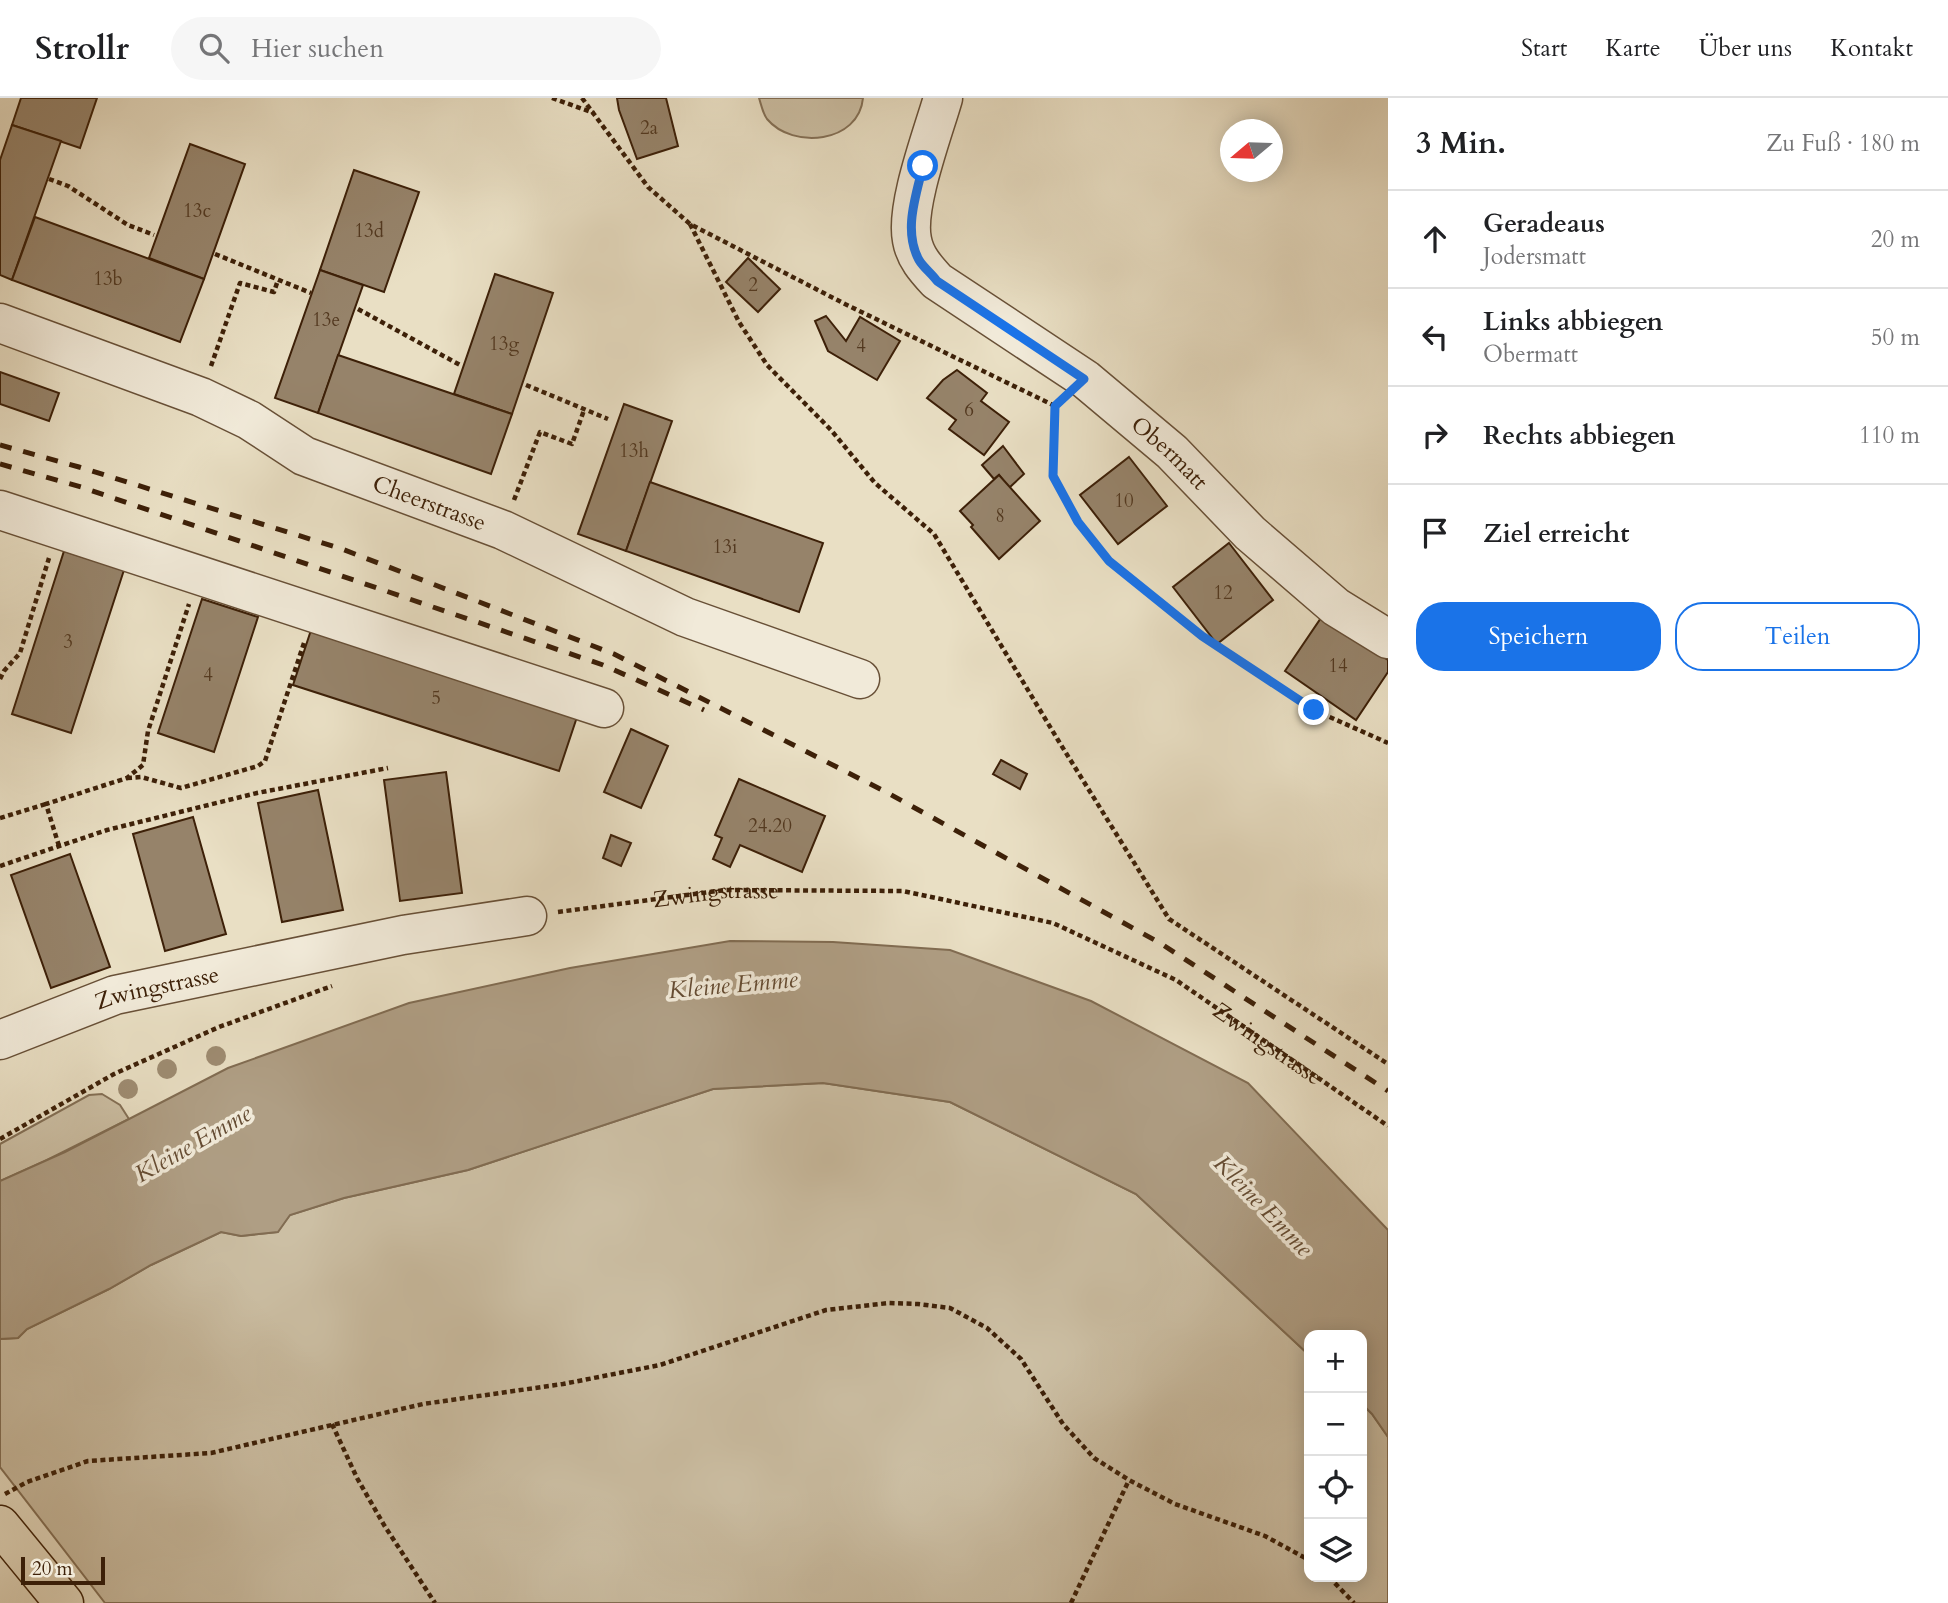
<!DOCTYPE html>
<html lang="de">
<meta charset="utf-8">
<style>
body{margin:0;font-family:Cardo,serif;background:#f6f6f6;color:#202124}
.controls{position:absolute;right:21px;bottom:21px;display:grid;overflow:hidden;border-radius:14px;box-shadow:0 4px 18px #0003}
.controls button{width:63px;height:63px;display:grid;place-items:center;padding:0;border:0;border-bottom:2px solid #e0e0e0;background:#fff;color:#202124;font:35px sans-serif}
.compass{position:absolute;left:1220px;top:21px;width:63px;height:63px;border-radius:50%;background:#fff;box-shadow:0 4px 18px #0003;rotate:251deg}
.scale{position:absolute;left:21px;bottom:18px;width:84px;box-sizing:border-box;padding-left:7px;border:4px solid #3d2008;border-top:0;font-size:19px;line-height:24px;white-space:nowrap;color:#3d2008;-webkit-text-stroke:5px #f1ead9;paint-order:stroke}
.stop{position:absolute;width:21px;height:21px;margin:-16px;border:5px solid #1a73e8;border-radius:50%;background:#fff}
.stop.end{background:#1a73e8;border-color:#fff;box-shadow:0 2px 7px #0008}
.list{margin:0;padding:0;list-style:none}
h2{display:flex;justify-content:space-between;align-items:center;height:91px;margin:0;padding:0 28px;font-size:30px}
h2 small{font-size:23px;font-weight:400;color:#757577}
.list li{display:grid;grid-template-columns:46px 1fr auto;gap:21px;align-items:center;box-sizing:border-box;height:98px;padding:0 28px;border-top:2px solid #e0e0e0}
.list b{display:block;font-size:26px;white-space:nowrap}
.list p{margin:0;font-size:23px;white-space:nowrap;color:#757577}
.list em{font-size:23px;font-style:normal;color:#757577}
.actions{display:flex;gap:14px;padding:21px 28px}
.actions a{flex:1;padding:16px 0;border:2px solid #1a73e8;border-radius:28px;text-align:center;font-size:24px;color:#1a73e8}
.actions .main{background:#1a73e8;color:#fff}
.icon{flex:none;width:38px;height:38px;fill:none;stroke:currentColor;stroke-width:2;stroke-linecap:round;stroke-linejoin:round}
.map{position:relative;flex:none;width:1388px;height:1505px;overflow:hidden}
header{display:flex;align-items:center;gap:42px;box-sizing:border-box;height:98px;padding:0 35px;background:#fff;border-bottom:2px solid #e0e0e0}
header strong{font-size:33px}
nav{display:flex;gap:38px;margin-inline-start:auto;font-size:24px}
.search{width:490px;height:63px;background:#f6f6f6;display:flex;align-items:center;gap:18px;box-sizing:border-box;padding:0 24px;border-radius:38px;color:#757577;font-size:26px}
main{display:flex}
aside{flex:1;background:#fff}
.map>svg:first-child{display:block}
</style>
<header>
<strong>Strollr</strong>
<div class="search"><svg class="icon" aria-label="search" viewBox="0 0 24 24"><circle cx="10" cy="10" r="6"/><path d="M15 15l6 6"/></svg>Hier suchen</div>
<nav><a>Start</a><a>Karte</a><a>Über uns</a><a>Kontakt</a></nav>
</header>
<main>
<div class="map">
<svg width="1388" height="1505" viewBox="0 0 1388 1505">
<rect width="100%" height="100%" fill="#e9dfc4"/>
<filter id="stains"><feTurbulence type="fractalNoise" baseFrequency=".00286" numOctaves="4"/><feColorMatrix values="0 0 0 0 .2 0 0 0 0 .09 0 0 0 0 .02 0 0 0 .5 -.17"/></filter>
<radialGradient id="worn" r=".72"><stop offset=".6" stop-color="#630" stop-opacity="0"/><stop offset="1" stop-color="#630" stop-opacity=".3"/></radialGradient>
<g fill="#ccbfa4" stroke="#847056" stroke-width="2">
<path d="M759,0H863C859,45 793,52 767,21C763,16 761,6 759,0Z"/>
<path d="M823,985L950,1004L1136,1096L1309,1257V1479H1362V1306L1372,1316L1388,1339V1505H105L0,1369V1241L18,1240L27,1231L109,1191L151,1167L221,1134L241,1138L277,1134L290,1117L344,1100L468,1072L713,991Z"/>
<path d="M102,996L120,1007L129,1021L47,1062L0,1083V1046L89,997Z"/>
</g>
<path fill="#af9e84" stroke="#816c52" stroke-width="2" d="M730,843L833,844L950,852L1091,903L1248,985L1388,1132V1339L1372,1316L1362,1306V1237H1309V1257L1136,1096L950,1004L823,985L713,991L468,1072L344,1100L290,1117L278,1134L241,1138L221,1134L151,1167L109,1191L27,1231L18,1240L0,1241V1083L65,1054L228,970L409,905L570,870Z"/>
<g fill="#96836a" stroke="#3d2008" stroke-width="2">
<path d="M21,0H97L80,50L12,27Z"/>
<path d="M617,0H666L678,48L637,61L619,12Z"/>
<path d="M12,27L61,43L12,182L0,177V62Z"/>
<path d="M190,46L245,66L204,181L149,160Z"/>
<path d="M354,72L419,94L384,194L320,172Z"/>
<path d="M35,119L204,181L180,244L12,182Z"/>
<path d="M748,160L780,191L758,214L726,184Z"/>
<path d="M320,172L363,187L318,315L275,300Z"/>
<path d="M495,176L553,195L512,316L454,296Z"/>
<path d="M826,218L846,243L860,219L900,243L877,282L828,253L815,223Z"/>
<path d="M338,257L512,316L491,376L318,315Z"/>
<path d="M957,272L987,295L981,303L1009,324L984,357L949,331L956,322L927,300L943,282Z"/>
<path d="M0,274L59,295L49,323L0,306Z"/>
<path d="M624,306L672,323L626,453L578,436Z"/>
<path d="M1003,348L1024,376L1009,390L999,377L994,381L982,367Z"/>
<path d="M1129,359L1167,408L1118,446L1080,397Z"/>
<path d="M999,377L1040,423L999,461L971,429L973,427L960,413Z"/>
<path d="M650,384L823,445L799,514L626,453Z"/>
<path d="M1229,445L1273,502L1217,546L1173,489Z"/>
<path d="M64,453L124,472L71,635L12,616Z"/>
<path d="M202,501L258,519L214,654L158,635Z"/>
<path d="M1323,517L1388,562V574L1356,622L1285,573Z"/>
<path d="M313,526L579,613L559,673L293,587Z"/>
<path d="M631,631L668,648L641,710L604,694Z"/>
<path d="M1001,662L1027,676L1020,691L993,676Z"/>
<path d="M446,674L462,795L400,803L384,682Z"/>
<path d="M739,681L825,718L802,774L740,747L730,769L713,761L722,740L715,737Z"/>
<path d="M318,692L343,812L282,824L258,705Z"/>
<path d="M193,719L226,836L165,853L133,736Z"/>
<path d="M611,737L631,745L621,768L603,760Z"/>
<path d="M70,756L110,869L51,890L11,777Z"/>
</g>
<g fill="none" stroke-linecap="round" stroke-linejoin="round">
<defs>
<g id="minor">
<path id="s2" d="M943,0C933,35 905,108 912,142C915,159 926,171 937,183L1085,281L1172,354L1250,435L1336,509L1388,541"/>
<path id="s3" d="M0,225L201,299L249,322L304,358L503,432L685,519L860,581"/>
<path d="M0,412L604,610"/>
<path id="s4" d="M0,942L115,897L403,837L527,818"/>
</g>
<path id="major" d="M0,1427L64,1505"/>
</defs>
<use href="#minor" stroke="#685037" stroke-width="41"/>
<use href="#major" stroke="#3d2008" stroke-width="41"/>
<g stroke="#3d2008" stroke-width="4.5" stroke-dasharray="5 3.5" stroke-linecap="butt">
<path d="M552,0L594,15"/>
<path d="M582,0L648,89L690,126L845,206L1055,308L1061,302"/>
<path d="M49,81L68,88L128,127L154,137"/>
<path d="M690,126L739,224L767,267L831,332L875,385L934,436L1058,642L1169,821L1388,966"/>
<path d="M215,156L311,195"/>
<path d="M358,211L460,267"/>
<path d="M211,268L240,185L274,194L278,182"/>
<path d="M526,287L608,321"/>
<path d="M1055,309L1053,378L1078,424L1109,463L1202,538L1314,612L1388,645"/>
<path d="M514,402L540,334L572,346L584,312"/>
<path d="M0,581L4,573L20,555L49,460"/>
<path d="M127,680L141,679L181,690L258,668L265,663L304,545"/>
<path d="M0,720L46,706"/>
<path d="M59,748L46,706L127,680L143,667L148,633L189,506"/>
<path d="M0,768L107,732L257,695L388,670"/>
<path id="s1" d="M558,814L725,792L903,793L1053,825L1176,882L1388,1028"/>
<path d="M0,1041L114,976L219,929L332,888"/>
<path d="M332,1326L357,1380L384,1427L435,1505"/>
<path d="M5,1396L27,1384L88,1363L211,1355L423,1306L563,1286L660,1267L826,1212L889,1205L918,1206L950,1210L987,1230L1021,1261L1063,1326L1094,1360L1129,1382L1175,1406L1265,1438L1309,1462"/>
<path d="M1329,1479L1354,1505"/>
<path d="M1071,1505L1129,1382"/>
</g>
<use href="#minor" stroke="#f1ead9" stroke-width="38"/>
<use href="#major" stroke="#e9dfc4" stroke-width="38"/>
<g stroke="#3d2008" stroke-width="5" stroke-dasharray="12 12" stroke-linecap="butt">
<path d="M0,347L79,369L342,451L614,556L886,694L1160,845L1388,993"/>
<path d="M0,366L81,389L603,567L704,612"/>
</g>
</g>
<g fill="#9e8c72">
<circle cx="216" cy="958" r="10"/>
<circle cx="167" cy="971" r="10"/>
<circle cx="128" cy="991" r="10"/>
</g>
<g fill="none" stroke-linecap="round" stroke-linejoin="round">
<path stroke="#1a73e8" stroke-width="9" d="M923,68C916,98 903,133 919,162C923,169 932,176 937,183L1084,281L1055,308L1053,378L1078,424L1109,463L1202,538L1314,612"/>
</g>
<g text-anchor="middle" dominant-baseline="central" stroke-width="7" stroke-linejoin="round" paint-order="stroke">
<g font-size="19" fill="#533920">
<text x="649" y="30">2a</text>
<text x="197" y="113">13c</text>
<text x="369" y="133">13d</text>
<text x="108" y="181">13b</text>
<text x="753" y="187">2</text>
<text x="326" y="222">13e</text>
<text x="504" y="246">13g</text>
<text x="861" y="248">4</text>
<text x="969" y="312">6</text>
<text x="634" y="353">13h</text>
<text x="1124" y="403">10</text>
<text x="1000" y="418">8</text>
<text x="725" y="449">13i</text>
<text x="1223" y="495">12</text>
<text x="68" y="544">3</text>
<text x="1338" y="568">14</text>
<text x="208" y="577">4</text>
<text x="436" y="600">5</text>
<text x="770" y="728">24.20</text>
</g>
<g font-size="23" fill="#3d2008" stroke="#f1ead9">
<text stroke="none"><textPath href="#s2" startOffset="485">Obermatt</textPath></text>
<text stroke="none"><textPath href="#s3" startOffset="467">Cheerstrasse</textPath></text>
<text stroke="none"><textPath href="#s1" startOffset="159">Zwingstrasse</textPath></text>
<text stroke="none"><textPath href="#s4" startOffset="166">Zwingstrasse</textPath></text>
<text stroke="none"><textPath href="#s1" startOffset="747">Zwingstrasse</textPath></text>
</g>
<g font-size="24" font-style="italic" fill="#654c33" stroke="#f1ead9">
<text transform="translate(733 887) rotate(-5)">Kleine Emme</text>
<text transform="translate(193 1046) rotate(-30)">Kleine Emme</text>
<text transform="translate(1263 1108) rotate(46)">Kleine Emme</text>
</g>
</g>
<rect width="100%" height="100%" filter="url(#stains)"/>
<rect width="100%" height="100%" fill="url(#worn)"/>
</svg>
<div class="controls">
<button>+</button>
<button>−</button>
<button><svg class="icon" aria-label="locate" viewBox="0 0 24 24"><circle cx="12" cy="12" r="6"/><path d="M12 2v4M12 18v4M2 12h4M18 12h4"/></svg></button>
<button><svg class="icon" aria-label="layers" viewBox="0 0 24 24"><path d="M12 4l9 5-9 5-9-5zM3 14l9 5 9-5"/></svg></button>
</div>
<svg class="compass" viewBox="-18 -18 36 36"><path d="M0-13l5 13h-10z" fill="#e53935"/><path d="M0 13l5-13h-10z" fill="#757577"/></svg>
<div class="scale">20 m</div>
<div class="stop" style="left:923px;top:68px"></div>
<div class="stop end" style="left:1314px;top:612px"></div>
</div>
<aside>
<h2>3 Min.<small>Zu Fuß · 180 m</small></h2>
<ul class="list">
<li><svg class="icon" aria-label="ahead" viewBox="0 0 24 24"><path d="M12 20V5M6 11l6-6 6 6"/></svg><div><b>Geradeaus</b><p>Jodersmatt</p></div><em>20 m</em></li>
<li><svg class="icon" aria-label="left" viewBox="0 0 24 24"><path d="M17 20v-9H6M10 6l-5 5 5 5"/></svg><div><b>Links abbiegen</b><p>Obermatt</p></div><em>50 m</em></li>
<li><svg class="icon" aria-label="right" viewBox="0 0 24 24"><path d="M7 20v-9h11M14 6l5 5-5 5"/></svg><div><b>Rechts abbiegen</b></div><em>110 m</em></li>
<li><svg class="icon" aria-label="arrive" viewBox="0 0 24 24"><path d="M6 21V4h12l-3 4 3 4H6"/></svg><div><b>Ziel erreicht</b></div></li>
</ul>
<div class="actions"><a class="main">Speichern</a><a>Teilen</a></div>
</aside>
</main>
